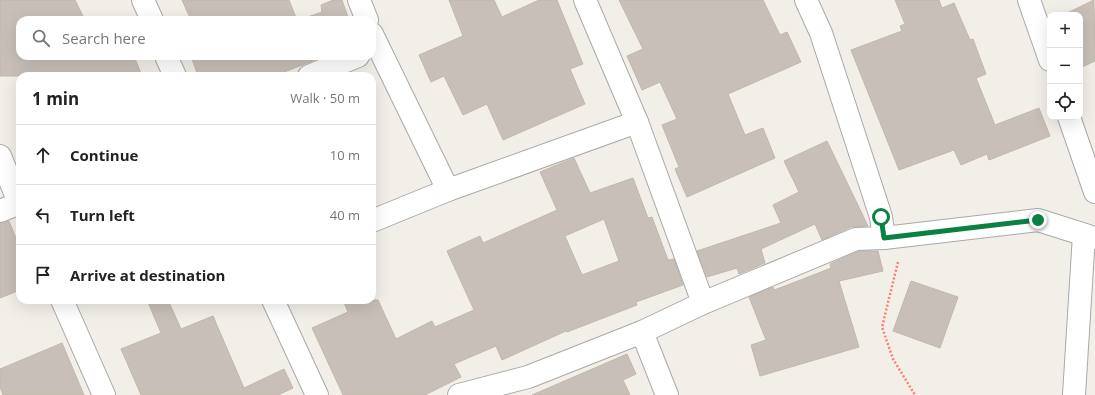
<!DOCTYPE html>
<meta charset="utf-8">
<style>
body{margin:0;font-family:"Open Sans",sans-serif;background:#f2f2f2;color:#222}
.controls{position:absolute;right:12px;top:12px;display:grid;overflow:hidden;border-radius:8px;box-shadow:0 4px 16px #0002}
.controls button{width:36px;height:36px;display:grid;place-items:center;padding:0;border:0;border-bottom:1px solid #e0e0e0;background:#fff;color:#222;font:20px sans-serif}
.stop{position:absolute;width:12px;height:12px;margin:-9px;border:3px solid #0b8043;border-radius:50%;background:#fff}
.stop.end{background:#0b8043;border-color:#fff;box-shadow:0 1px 4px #0008}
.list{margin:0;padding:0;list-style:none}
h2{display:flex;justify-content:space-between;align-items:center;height:52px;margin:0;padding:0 16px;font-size:17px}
h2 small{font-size:13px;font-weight:400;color:#767676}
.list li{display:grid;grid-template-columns:26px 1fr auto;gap:12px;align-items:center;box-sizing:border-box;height:60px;padding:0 16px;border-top:1px solid #e0e0e0}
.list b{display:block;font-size:15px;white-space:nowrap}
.list em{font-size:13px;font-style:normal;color:#767676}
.icon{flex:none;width:22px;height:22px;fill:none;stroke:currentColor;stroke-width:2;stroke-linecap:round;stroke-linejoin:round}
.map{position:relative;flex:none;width:1095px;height:395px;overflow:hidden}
.search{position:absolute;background:#fff;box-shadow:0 4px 16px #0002;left:16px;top:16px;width:360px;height:44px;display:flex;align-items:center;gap:10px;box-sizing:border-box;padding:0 14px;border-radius:12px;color:#767676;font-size:15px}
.panel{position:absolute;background:#fff;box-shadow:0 4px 16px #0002;left:16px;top:72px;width:360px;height:232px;border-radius:12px}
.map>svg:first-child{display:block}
</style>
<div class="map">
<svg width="1095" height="395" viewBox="0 0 1095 395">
<rect width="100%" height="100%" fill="#f2efe9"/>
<g fill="#c7bfb8" stroke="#c4b6ab" fill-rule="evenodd">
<path d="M0,0H75L85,20H20V56H134L142,76H0Z"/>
<path d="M182,0H289L297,20H191Z"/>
<path d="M333,0H342L349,20H299L322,12L321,5Z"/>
<path d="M449,0H494L502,17L539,0H557L583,64L570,69L585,104L503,140L487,104L463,115L444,76L431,82L419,55L463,36Z"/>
<path d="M619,0H763L780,35L787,32L801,62L728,94L745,135L763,128L775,158L687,197L675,169L679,167L662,125L677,119L660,82L642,90L627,56L643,49Z"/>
<path d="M895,0H939L942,8L954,3L970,40L973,39L986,74L976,78L995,125L1039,108L1050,136L989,160L987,154L961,165L954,150L899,170L851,50L902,31L900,26L905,24Z"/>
<path d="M1094,0L1095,61L1080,68V15H1063Z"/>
<path d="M191,56H325L274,76H198Z"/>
<path d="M827,141L868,226L851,227L822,240L815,224L761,249L765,263L739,274L737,268L707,277L697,251L781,223L773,205L799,192L784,161Z"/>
<path d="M574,158L590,193L633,178L648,218L652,217L668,260L674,259L683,285L636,302L637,305L567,332L566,331L502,360L496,346L454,364L461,377L425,395H343L312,328L348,312L343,300H378L396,339L432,321L435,327L474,310L447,251L480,236L483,243L557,210L540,172ZM604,219L619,261L582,275L565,236Z"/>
<path d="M9,221L20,248V290L0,298V223Z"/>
<path d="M859,251H878L883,271L839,281L859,347L760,376L751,345L766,340L749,297L773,287L774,290L785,286L831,268L830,264Z"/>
<path d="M911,281L958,297L940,348L893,331Z"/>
<path d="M147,300H168L181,329L213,316L244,388L284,369L293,388L278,395H141L121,349L161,333Z"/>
<path d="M62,343L84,395H3L0,387V369Z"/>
<path d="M627,354L636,374L623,380L630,395H532Z"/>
</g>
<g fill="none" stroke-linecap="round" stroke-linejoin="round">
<defs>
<g id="minor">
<path d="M143,0L152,20"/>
<path d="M359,0L367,20"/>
<path d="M585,0L637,122L703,303"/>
<path d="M806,0L821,33L881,217L884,238"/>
<path d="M1029,0L1050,60"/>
<path d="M372,34L448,190"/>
<path d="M166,56L175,76"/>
<path d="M309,76L358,56"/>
<path d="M1069,117L1095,192"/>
<path d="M0,156L20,205"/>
<path d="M0,211L20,203"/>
<path d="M372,221L448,190L637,122"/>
<path d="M62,300L104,395"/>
<path d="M273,300L317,395"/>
<path d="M642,332L667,395"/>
<path d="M459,395L528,377L642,332L703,303L856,239L884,238L1038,220L1095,238"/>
<path d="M1074,395L1084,235"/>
</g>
</defs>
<use href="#minor" stroke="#a9a9a9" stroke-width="24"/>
<path stroke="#fa8072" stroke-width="2.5" stroke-dasharray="2 2" stroke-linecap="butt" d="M898,262L882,327L893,359L915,395"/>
<use href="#minor" stroke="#fff" stroke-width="22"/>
</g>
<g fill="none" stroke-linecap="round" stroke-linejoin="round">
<path stroke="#0b8043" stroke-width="5" d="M881,217L884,238L1038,220"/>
</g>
</svg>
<div class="controls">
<button>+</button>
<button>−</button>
<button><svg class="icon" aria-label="locate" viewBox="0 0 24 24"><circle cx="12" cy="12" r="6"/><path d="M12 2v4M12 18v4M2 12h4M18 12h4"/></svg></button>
</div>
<div class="stop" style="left:881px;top:217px"></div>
<div class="stop end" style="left:1038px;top:220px"></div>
<div class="search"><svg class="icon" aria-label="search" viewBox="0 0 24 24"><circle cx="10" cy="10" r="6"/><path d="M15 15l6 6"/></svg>Search here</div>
<section class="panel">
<h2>1 min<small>Walk · 50 m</small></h2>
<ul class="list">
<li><svg class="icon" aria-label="ahead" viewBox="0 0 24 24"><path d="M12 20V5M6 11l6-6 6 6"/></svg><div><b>Continue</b></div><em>10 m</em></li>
<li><svg class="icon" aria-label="left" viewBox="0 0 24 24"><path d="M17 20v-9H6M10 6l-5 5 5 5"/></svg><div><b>Turn left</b></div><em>40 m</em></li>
<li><svg class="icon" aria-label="arrive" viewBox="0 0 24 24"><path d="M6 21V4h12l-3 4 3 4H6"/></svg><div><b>Arrive at destination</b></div></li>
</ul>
</section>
</div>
